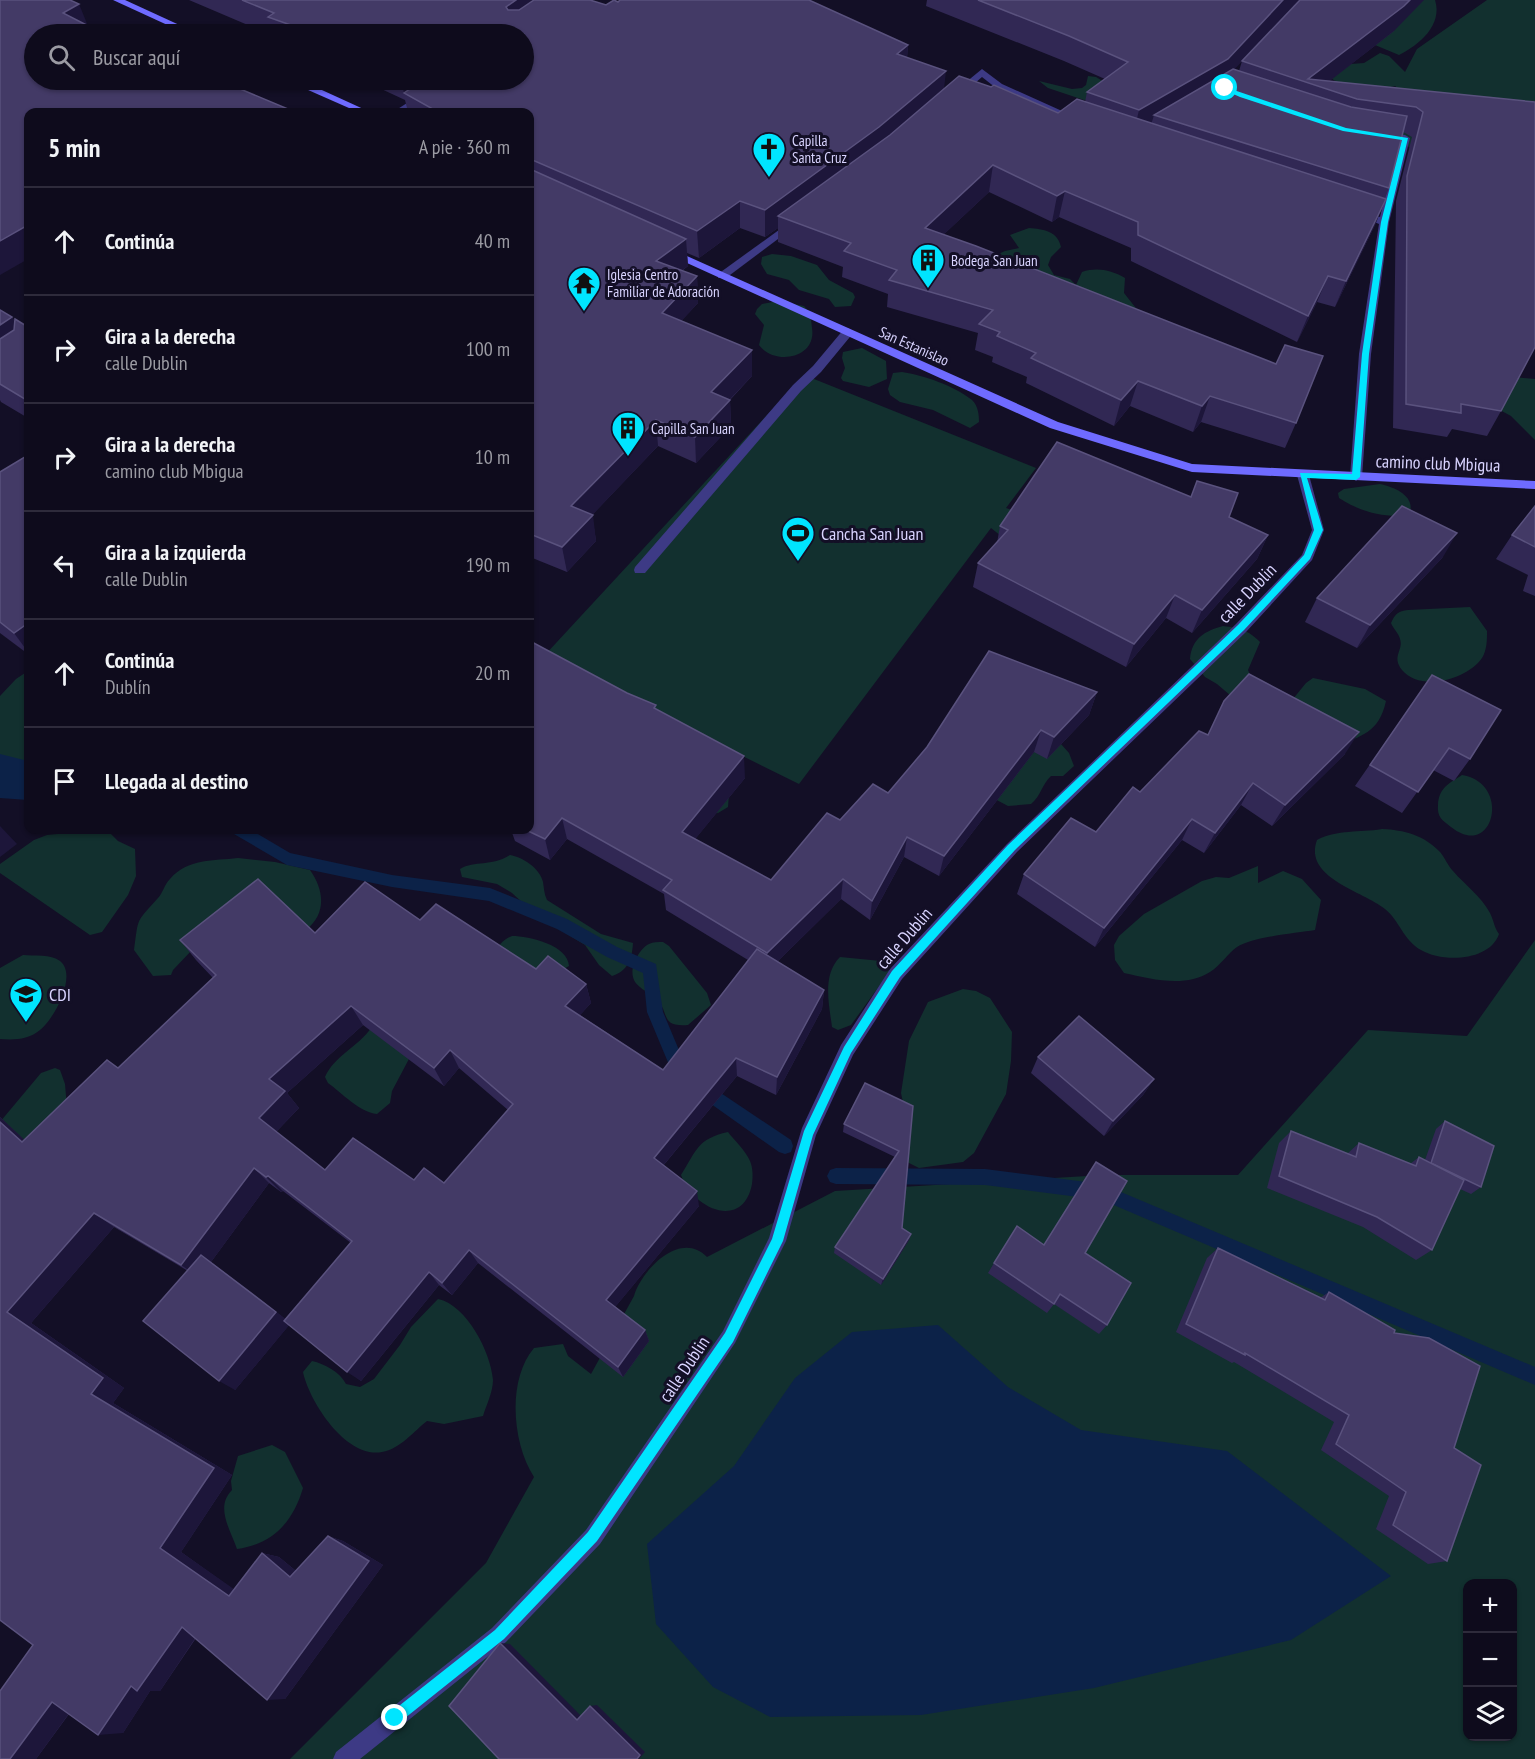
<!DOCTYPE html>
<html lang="es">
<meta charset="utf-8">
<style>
body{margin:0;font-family:"PT Sans Narrow",sans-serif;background:#1c1929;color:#f1f3f6}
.controls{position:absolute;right:18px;bottom:18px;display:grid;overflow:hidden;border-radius:12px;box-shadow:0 2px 4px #0004}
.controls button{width:54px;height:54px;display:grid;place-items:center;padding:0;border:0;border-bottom:2px solid #2e2b3b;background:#0e0b1c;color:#f1f3f6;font:30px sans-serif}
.stop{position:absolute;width:18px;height:18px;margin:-14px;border:4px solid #00e5ff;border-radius:50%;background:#fff}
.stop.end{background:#00e5ff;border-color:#fff;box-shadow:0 2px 6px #0008}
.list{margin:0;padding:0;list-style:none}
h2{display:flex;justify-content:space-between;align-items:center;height:78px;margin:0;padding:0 24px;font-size:26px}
h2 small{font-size:20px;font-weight:400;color:#9b9ba3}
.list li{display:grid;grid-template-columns:39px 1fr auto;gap:18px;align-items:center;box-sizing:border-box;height:108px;padding:0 24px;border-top:2px solid #2e2b3b}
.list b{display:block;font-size:22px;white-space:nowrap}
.list p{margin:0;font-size:20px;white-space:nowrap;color:#9b9ba3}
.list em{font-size:20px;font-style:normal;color:#9b9ba3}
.icon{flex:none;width:33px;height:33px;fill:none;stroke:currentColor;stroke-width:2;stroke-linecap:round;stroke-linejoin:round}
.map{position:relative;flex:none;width:1535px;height:1759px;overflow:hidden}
.search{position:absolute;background:#0e0b1c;box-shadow:0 2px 4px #0004;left:24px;top:24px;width:510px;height:66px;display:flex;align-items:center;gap:15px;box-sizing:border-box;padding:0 21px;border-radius:33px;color:#9b9ba3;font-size:22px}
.panel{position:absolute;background:#0e0b1c;box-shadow:0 2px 4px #0004;left:24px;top:108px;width:510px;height:726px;border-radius:12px}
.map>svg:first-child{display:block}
</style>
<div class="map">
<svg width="1535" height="1759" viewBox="0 0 1535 1759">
<rect width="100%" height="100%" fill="#130f26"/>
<g fill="#12302f" fill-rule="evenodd">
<path d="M1391,0H1435C1443,25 1419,45 1399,55L1375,45Z"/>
<path d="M1487,0H1535V217L1485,198L1376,125L1396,86C1370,91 1354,96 1331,78L1351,64L1364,63L1380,53L1389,56L1405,72L1417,49Z"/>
<path d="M1088,76L1096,77L1109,85L1090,99L1084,100L1048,88L1039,81L1072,89L1082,88L1086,85Z"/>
<path d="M1029,228C1043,229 1058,231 1061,247L1051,257L1048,265L1054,275L1070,279L1076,285L1082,272C1097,267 1111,270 1125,278L1124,293L1139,312L985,260L1005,251L1019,248L1010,235Z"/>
<path d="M772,254L791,256L817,265L829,280L853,293L855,297L851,306L835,307L829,299L799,290L789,280L767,274L761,264L762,257Z"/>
<path d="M778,301L804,306C811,313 811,320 812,328C817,359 774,366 759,345L764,325L755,314L757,309L762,304Z"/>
<path d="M862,348L886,361L887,379L869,387L843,381L841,378L845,368L842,358L843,352Z"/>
<path d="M902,372C923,375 955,386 972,400C978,406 979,414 979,422L970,428L933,410L900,402L890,395L888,389L893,373Z"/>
<path d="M804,375L1036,468L1006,508L1015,511L1001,536L991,528L799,784L700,735L730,781L728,807L718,813L701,815L544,656Z"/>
<path d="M1514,377L1535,379V440L1511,416L1498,409Z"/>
<path d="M1380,484C1395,487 1417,497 1409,515C1384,518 1360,512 1339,498L1338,493L1344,489Z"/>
<path d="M1470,607L1487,631C1487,640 1487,650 1482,658C1467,680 1420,692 1402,670C1391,656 1404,650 1400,639C1399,634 1393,628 1391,623C1395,614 1398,611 1408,610Z"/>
<path d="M1223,626C1240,628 1248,630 1260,642L1248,670L1251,677L1237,701L1217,684L1205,677L1190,659C1192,638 1205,631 1223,626Z"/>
<path d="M28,671V765H0V696L16,679Z"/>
<path d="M1313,678L1365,689L1386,701C1379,733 1361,736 1334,747L1293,699L1306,683Z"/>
<path d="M1061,744L1069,753L1074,766L1063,776H1051C1042,784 1041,796 1031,804L1008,806L991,797L989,760Z"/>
<path d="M1462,775C1512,783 1494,861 1451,827C1442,820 1437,817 1438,805C1439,788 1448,784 1462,775Z"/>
<path d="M1382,829C1404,830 1424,835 1440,852C1445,858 1448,866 1453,871C1465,885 1481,896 1490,913C1494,921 1494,927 1499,934C1490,961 1443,963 1421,950C1404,941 1399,920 1385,909C1363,891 1303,878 1317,840C1338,829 1359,833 1382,829Z"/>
<path d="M94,830H107L118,841L135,849L136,876L128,895L102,932L90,935L0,873V864L34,840L47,835L78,832L82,834Z"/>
<path d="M510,855C522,857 540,868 543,882C544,888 544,894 547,900L601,934L633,943C632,959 628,971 612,976L599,965L585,945L536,915L512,893L497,884L462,877L460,869C475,860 491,867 510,855Z"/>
<path d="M238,858L275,862L310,870C324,890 327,913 306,930L193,949L173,970L171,975L153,976L134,950C139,916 135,924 158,898C163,893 164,885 170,879C188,858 214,861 238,858Z"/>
<path d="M1258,866V883L1283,871L1302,879L1321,900L1315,930C1296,933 1252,937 1237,947C1228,953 1221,965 1210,972C1185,988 1151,979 1124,973L1115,960L1114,945L1119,936L1144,914L1202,881L1216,877L1229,878Z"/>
<path d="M512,936C529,936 568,945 569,966L562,970L491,976C494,960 494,943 512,936Z"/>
<path d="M1535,940V1759H290L486,1563L534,1477C512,1443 507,1380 534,1348L563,1344L568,1356L591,1374L634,1296C641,1271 680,1229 707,1257L835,1191L1104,1175H1238L1368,1030L1467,1036ZM1468,1584H1512V1736H1468Z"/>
<path d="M663,942L669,946L707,993L711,1005L688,1025C659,1027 671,1013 656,999C649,992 635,987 633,977C630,966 640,948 649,944C653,942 658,942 663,942Z"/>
<path d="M23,955C34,956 51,954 60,961C78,975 54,1019 40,1030C28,1040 14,1040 0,1039V968Z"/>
<path d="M840,957L881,961L890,971L851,1025L838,1030L832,1027C829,1004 822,975 840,957Z"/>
<path d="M963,989L976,991L990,998L1012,1032L1011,1061L1006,1094L974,1153L963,1162L919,1168L905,1161L904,1107L901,1093L909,1041L928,1002Z"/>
<path d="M371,1028L410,1057L392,1091L390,1103L377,1114C359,1112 342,1093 328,1083L325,1077C334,1056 358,1047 371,1028Z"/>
<path d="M55,1068L60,1070L65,1084L68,1120L36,1164L0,1122L41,1073Z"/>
<path d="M728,1132C734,1140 746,1151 750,1161C753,1168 753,1177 752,1184C743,1231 693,1209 681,1175C697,1150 697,1139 728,1132Z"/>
<path d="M438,1299C467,1305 491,1353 493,1380C493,1392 486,1406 483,1416L444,1424L427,1421C414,1431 400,1449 382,1452C346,1459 309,1401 303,1372L312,1361C325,1364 340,1372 346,1384L360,1387L374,1379L400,1345L411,1327Z"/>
<path d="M272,1445L285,1452L303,1488C293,1522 273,1544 237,1549C230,1529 215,1507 232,1490L231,1481L238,1456Z"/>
</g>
<g fill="#0c2248">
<path d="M0,754L28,761V800L0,798Z"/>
<path d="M938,1325L1008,1387L1081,1430L1227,1451L1391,1576L1291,1640L1094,1688L921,1715L770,1717L713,1687L656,1624L647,1544L734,1466L795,1378L852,1332Z"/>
</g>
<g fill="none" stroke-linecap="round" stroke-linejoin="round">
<g fill="#0c2248" fill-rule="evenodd">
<path d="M232,830H251L290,853L392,875L490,888L567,919L617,947L656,964L663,1012L689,1074L687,1079L681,1082L675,1079L647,1012L643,973L607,957L557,929L489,901L392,887L287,865L234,834Z"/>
<path d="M703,1081L791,1140L793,1146L791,1152L785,1154L779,1152L697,1094L695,1089L697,1084Z"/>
<path d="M836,1168L985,1169L1102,1184L1535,1367V1385L1102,1200L985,1185L836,1184L830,1182L827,1176L830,1170Z"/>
</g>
<path fill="#3d3a85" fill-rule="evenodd" d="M848,328L854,332L821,372L801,391L645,573H635L634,570L635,567L793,385L813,366L844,329Z"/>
<g fill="#3d3a85" fill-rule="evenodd">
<path d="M982,69L1002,84L1082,120L1074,122L996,88L982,77L960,96H954V92Z"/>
<path d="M443,80H454L404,112H393Z"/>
<path d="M1382,132L1405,135L1410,138L1389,222L1371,354L1362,477L1356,481L1350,477L1359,354L1379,224L1354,213L1359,210L1380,217L1399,140L1378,137V133Z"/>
<path d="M794,219L799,222L798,224L726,278H718V274Z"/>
<path d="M1303,471L1309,475L1324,530L1312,560L1246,632L1017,852L902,979L853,1055L816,1135L786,1241L735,1343L600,1544L506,1642L360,1759H333L336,1752L492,1628L586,1530L723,1331L769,1238L802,1128L841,1045L890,969L1007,844L1236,624L1302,555L1312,530L1297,475Z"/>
</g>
<g fill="#6f6bff" fill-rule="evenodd">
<path d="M113,0H125L199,34H187Z"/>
<path d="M289,80H300L370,112H358L290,82Z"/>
<path d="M669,248L1058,422L1192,464L1535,481V489L1192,472L1050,428L665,253L664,251Z"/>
</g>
</g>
<g fill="#312854" fill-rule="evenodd">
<path d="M189,0H590L606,5L618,2L908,45L907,58L944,89L1058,113L1085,102L1087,92L1105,79L1064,61L926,6L927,0H1299L1234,69L1239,71L1242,61L1394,31L1329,81L1535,102L1501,411L1487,436L1452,429L1447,437L1393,428L1396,201L1412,137L1405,133L1403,132L1389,188L1375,225L1335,307L1317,302L1297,342L1131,261V248L1059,217L1052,222L989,192L943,235L1296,423L1285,448L1201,422L1193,432L1130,406L1114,426L1026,383L1027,377L992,362L993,357L975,350L978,333L887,307L888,294L842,277L843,267L778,242V228L765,237L740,228L699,258L687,253L688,266L682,271L697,276L698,303L681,321L752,376L730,400L731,426L696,463L658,446L592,515L596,541L567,572L530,557V112H408L405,100L362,80H524V34H269Z"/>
<path d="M0,310L12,317L15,322L28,327V418L1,402L0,400Z"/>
<path d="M28,455V654L0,633V472Z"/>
<path d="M1535,506V596L1523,591L1528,575L1496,559L1512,535Z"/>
<path d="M1229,517L1268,535L1257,559L1192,633L1166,618L1126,667L973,587L978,563L997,543L1000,526Z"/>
<path d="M1443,557L1357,648L1305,622L1317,598Z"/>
<path d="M530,641L656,709L745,778L695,839L771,880L840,820L888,793L1097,692L1089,715L1047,759L1034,752L939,876L904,857L870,920L841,899L777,962L824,990L822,1009L776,1095L737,1076L663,1166L699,1206L615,1307L645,1330L649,1341L623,1377L478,1263L452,1295L439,1285L361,1381L289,1325L235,1390L188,1271L114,1227L31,1323L124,1388L113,1403L232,1475L181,1552L234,1590L262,1553L279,1557L296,1571L328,1536L343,1541L383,1565L285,1699L196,1638L160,1691H150L123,1733L69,1714L36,1759H0L33,1645L0,1620V1117L24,1140L118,1068L213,978L196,960L180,940L315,933L420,920L536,969L586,984L591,1003L580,1015L663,1070L748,960L666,910L664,894L567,839L550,860L515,841L511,830H530ZM363,1025L444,1086L459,1068L508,1110L444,1183L325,1170L276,1132L299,1108L287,1093ZM269,1183L281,1192L283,1191L351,1243L285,1319L211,1262Z"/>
<path d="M1432,675L1470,759L1454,781L1433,770L1402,813L1355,786Z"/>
<path d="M1208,735L1345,754L1272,826L1241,805L1204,853L1182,840L1095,947L1017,894L1024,874L1096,832L1140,792Z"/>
<path d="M1038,1057L1154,1079L1143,1095L1104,1136L1031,1073Z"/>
<path d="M913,1106L902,1228L911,1234L909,1240L881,1285L834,1253L835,1247L895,1157L843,1132L844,1124Z"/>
<path d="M1445,1121L1481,1187L1471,1194L1460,1189L1432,1250L1416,1260L1363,1227L1267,1188L1279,1143L1291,1131L1347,1154L1359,1143L1410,1164L1419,1157L1425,1160L1436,1129Z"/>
<path d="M1044,1245L1085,1253L1107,1325L1099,1334L1054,1304L1047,1313L988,1273L994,1263Z"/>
<path d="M1218,1248L1320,1298L1329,1292L1394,1333L1454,1448L1447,1561L1428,1564L1376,1529L1389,1496L1321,1450L1334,1422L1234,1362L1232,1363L1176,1332L1207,1258Z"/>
</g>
<g fill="#1d163a">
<path d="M516,0H543L510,34L506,7Z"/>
<path d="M1283,0H1299L1221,84L1154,115L1151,125L1133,136L1139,110Z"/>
<path d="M1410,0H1424L1394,31L1322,87L1308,79Z"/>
<path d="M79,4L90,31L63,13Z"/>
<path d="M908,45L906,72L897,54Z"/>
<path d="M946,71L943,98L778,216V228L765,237V210Z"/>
<path d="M401,80H411L415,95L404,93Z"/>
<path d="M993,165L989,192L922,255L925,228Z"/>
<path d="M1065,191L1059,217L1052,222L1057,196Z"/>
<path d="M1386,199L1375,225L1335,307L1346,281Z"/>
<path d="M740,201V228L699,258L697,231Z"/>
<path d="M28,225V259L0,275V241Z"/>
<path d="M686,239L688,266L658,288L656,261Z"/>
<path d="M697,276L698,303L664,340L662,313Z"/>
<path d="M1328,276L1317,302L1297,342L1308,316Z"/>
<path d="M12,317L27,344L0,361V325Z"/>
<path d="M752,350V376L712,418L711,392Z"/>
<path d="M1138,381L1130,406L1114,426L1121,400Z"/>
<path d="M1210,396L1201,422L1193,432L1202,406Z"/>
<path d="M730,400L731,426L696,463L695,437Z"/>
<path d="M656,420L658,446L576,532L571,506Z"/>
<path d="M593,515L596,541L567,572L562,547Z"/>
<path d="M1457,533L1443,557L1357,648L1370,625Z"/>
<path d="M1268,535L1257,559L1192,633L1202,610Z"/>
<path d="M1175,595L1166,618L1126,667L1134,644Z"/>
<path d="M28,623V652L14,633Z"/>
<path d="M1097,692L1089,715L1047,759L1054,737Z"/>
<path d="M1041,730L1034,752L939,876L944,856Z"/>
<path d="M1359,732L1345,754L1272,826L1285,805Z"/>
<path d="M744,756L745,778L684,853L682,832Z"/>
<path d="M1253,783L1241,805L1204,853L1215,833Z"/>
<path d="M562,818L567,839L550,860L545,839Z"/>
<path d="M1192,819L1182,840L1095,947L1104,928Z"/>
<path d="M0,826L17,844L0,857Z"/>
<path d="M907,837L904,857L870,920L872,901Z"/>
<path d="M843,879L841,899L767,972V953Z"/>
<path d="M586,984L591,1003L571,1025L565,1006Z"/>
<path d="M824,990L822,1009L776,1095L777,1077Z"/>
<path d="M351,1006L363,1025L287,1093L299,1108L274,1134L259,1118L269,1079Z"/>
<path d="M450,1050L459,1068L444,1086L434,1068Z"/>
<path d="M736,1058L737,1076L657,1173L654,1158Z"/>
<path d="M1154,1079L1143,1095L1104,1136L1113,1121Z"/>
<path d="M0,1117L44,1158L22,1142L0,1122Z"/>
<path d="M254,1168L269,1183L211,1262L291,1323L235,1390L219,1381L200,1278L181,1265Z"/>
<path d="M268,1176L283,1191L281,1192L266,1177Z"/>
<path d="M697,1191L699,1206L611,1312L606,1300Z"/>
<path d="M94,1213L114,1227L31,1323L124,1388L113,1403L232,1475L181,1552L248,1599L229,1596L160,1548L91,1394L7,1312Z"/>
<path d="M911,1234L909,1240L881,1285L883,1279Z"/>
<path d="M469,1250L478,1263L452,1295L442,1283Z"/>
<path d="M429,1272L439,1285L361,1381L347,1372Z"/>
<path d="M645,1330L649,1341L623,1377L618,1367Z"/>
<path d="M328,1536L343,1541L383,1565L285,1699L267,1700Z"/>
<path d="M262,1553L279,1557L307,1580L290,1577Z"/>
<path d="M182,1627L202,1628L160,1691H150L123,1733L98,1735L131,1686Z"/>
<path d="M500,1643L510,1644L584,1719L577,1720Z"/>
<path d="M78,1701L36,1759H10L52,1702Z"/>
<path d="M597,1705L645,1752L639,1759H637L590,1706Z"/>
</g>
<g fill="#433a66" stroke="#5a527e" stroke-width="1.5" fill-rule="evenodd">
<path d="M0,0H70L79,4L63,13L104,34H34V80H219L295,112H28V225L0,241Z"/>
<path d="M242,0H516L506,7L508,10H519L534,0H590L606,5L614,0L618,2L620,0H809L908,45L897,54L946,71L879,127L765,210L740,201L697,231L530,159V112H438L404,93L419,83L412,80H524V34H316L268,17L274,13Z"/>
<path d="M978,0H1283L1228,59L1139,110L1087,92L1128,62L1069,36Z"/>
<path d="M1300,0H1410L1404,6L1308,79L1535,102V347L1501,411L1461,404V413L1406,404L1407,176L1423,112L1416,107L1357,99L1242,61Z"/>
<path d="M1233,69L1351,107L1407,116L1389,188L1154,115Z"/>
<path d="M959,76L991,87L994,85L1058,113L1077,99L1386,199L1346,281L1328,276L1308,316L1138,235V222L1065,191L1057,196L993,165L925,228L976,246L1276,364L1285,345L1323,356L1296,423L1210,396L1202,406L1138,381L1121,400L1031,358L1036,353L997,336L1000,332L979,324L993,310L889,280L897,270L844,251L851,243L778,216L890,135Z"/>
<path d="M530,169L686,239L656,261L697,276L662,313L752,350L711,392L730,400L695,437L656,420L571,506L593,515L562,547L530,534Z"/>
<path d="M0,310L12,317L0,325Z"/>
<path d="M15,319L28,327V401L0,384V339L14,330Z"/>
<path d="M1057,442L1191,497L1197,481L1238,493L1229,517L1268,535L1202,610L1175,595L1134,644L978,563L1008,530L1000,526Z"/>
<path d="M28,455V567L25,570L28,573V623L14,633L0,622V472Z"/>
<path d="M1402,506L1457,533L1370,625L1317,598Z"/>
<path d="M1535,506V547L1512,535Z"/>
<path d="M530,641L627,693L656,705L654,708L744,756L682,832L771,880L827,813L840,820L873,784L888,793L927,747L989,651L1097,692L1054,737L1041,730L944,856L907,837L872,901L843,879L767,953L663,890L672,880L562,818L545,839L526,830H530V796L531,794L530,793Z"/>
<path d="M1249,674L1359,732L1285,805L1253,783L1215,833L1192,819L1104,928L1024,874L1071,818L1096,832L1133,787L1140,792L1199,731L1208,735L1224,701Z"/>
<path d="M1432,675L1501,710L1470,759L1449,748L1418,792L1370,765Z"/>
<path d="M258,879L315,933L365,882L420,920L436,904L536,969L548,956L586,984L565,1006L663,1070L757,949L824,990L777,1077L736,1058L654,1158L697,1191L606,1300L645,1330L618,1367L469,1250L442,1283L429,1272L347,1372L284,1321L352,1241L268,1176L266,1177L254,1168L181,1265L94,1213L7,1312L103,1378L91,1394L214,1468L160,1548L229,1596L262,1553L290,1577L328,1536L369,1561L267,1700L182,1627L137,1691L131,1686L98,1735L52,1702L10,1759H0V1691L33,1645L0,1620V1122L22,1142L107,1060L118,1068L216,975L180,940ZM351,1006L434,1068L450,1050L513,1104L444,1183L424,1168L414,1180L353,1138L325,1170L259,1118L285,1091L269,1079Z"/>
<path d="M1079,1016L1154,1079L1113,1121L1038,1057Z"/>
<path d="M865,1083L913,1106L902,1228L911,1234L883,1279L835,1247L899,1151L844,1124Z"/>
<path d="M1445,1121L1494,1146L1481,1187L1431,1163Z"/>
<path d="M1291,1131L1356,1157L1359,1143L1416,1166L1419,1157L1464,1180L1432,1250L1377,1217L1279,1176Z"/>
<path d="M1096,1162L1127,1181L1085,1253L1131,1283L1107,1325L1060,1294L1054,1304L994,1263L1017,1226L1044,1245Z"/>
<path d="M1218,1248L1325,1300L1329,1292L1395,1330L1394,1333L1429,1338L1480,1366L1454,1448L1481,1465L1447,1561L1393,1525L1406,1492L1336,1444L1349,1415L1245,1353V1355L1186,1324Z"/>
<path d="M201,1255L276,1312L219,1381L143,1321Z"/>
<path d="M500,1643L577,1720L590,1706L640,1755L637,1759H499L449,1706Z"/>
</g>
<path fill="#00e5ff" d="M1222,86L1346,128L1408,138L1388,222L1369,354L1360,477L1356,480L1307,478L1323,530L1310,559L1244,630L1015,850L900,977L851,1053L813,1135L783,1241L733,1342L597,1541L504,1639L400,1722L395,1724L390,1722L389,1718L390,1713L495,1630L588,1532L725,1333L772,1239L804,1131L844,1047L892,971L1008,845L1238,625L1304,555L1314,530L1300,473L1352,474L1362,354L1381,222L1402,140L1343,131L1240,97L1222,89Z"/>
<defs>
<symbol id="church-pin" viewBox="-11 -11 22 30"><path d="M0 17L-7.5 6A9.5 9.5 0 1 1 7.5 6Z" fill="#00e5ff" stroke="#130f26"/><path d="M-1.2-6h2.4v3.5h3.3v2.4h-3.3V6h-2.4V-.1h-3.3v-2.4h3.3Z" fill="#111"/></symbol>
<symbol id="building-pin" viewBox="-11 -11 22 30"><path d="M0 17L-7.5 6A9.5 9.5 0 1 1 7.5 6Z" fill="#00e5ff" stroke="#130f26"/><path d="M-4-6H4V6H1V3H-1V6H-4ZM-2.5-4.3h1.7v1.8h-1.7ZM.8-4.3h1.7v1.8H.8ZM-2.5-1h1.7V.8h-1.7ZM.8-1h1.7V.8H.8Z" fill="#111"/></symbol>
<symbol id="temple-pin" viewBox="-11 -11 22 30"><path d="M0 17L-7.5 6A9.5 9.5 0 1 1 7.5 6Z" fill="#00e5ff" stroke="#130f26"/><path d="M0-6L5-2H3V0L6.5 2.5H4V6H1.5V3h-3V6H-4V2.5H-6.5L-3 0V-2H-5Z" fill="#111"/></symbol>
<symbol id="stadium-pin" viewBox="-11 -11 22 30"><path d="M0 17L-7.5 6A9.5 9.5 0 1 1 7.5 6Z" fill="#00e5ff" stroke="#130f26"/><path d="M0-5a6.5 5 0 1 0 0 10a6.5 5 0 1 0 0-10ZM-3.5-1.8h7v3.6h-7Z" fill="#111"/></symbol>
<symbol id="school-pin" viewBox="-11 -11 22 30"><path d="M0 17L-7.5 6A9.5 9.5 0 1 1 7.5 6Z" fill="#00e5ff" stroke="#130f26"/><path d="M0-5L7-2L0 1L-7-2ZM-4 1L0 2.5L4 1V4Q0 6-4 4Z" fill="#111"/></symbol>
</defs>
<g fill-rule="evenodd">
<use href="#church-pin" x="750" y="130" width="38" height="52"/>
<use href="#building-pin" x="909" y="241" width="38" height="52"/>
<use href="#temple-pin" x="565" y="264" width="38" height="52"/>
<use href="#building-pin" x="609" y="409" width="38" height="52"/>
<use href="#stadium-pin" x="779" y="514" width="38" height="52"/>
<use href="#school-pin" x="7" y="975" width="38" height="52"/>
</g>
<g text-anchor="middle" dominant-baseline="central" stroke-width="6" stroke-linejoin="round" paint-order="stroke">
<g font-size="15" fill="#d9d4ff" stroke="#130f26" text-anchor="start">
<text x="792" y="140">Capilla<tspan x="792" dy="17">Santa Cruz</tspan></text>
<text x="951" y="260">Bodega San Juan</text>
<text x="607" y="274">Iglesia Centro<tspan x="607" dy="17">Familiar de Adoración</tspan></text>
<text x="651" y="428">Capilla San Juan</text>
</g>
<g font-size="15" fill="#d9d4ff" stroke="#130f26">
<text transform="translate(914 346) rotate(24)">San Estanislao</text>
</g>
<g font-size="18" fill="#d9d4ff" stroke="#130f26">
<text transform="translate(1438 463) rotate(2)">camino club Mbigua</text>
<text transform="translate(1247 593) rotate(-46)">calle Dublin</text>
<text transform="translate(904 938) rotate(-49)">calle Dublin</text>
<text transform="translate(684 1369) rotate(-56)">calle Dublin</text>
</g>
<g font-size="18" fill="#d9d4ff" stroke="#130f26" text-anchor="start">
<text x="821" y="533">Cancha San Juan</text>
<text x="49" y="994">CDI</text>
</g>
</g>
</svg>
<div class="controls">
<button>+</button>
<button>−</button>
<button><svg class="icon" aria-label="layers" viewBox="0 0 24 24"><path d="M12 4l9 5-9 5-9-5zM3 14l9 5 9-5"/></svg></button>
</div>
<div class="stop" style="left:1225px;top:88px"></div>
<div class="stop end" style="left:395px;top:1718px"></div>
<div class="search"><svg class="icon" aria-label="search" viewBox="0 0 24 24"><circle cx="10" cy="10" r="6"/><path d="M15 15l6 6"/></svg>Buscar aquí</div>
<section class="panel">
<h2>5 min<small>A pie · 360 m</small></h2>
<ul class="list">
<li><svg class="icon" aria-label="ahead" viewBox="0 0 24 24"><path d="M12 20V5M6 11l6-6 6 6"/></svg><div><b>Continúa</b></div><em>40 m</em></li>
<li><svg class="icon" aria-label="right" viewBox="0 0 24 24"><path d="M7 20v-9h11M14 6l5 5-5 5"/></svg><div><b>Gira a la derecha</b><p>calle Dublin</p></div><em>100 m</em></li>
<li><svg class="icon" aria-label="right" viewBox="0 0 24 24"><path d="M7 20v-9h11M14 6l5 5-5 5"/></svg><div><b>Gira a la derecha</b><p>camino club Mbigua</p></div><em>10 m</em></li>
<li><svg class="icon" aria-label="left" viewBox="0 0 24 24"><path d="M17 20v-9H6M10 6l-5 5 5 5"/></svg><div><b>Gira a la izquierda</b><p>calle Dublin</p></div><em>190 m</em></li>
<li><svg class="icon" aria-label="ahead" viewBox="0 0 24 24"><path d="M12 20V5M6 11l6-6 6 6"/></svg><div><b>Continúa</b><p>Dublín</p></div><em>20 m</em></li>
<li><svg class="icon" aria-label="arrive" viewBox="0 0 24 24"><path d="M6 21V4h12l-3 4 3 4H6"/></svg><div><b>Llegada al destino</b></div></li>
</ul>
</section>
</div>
